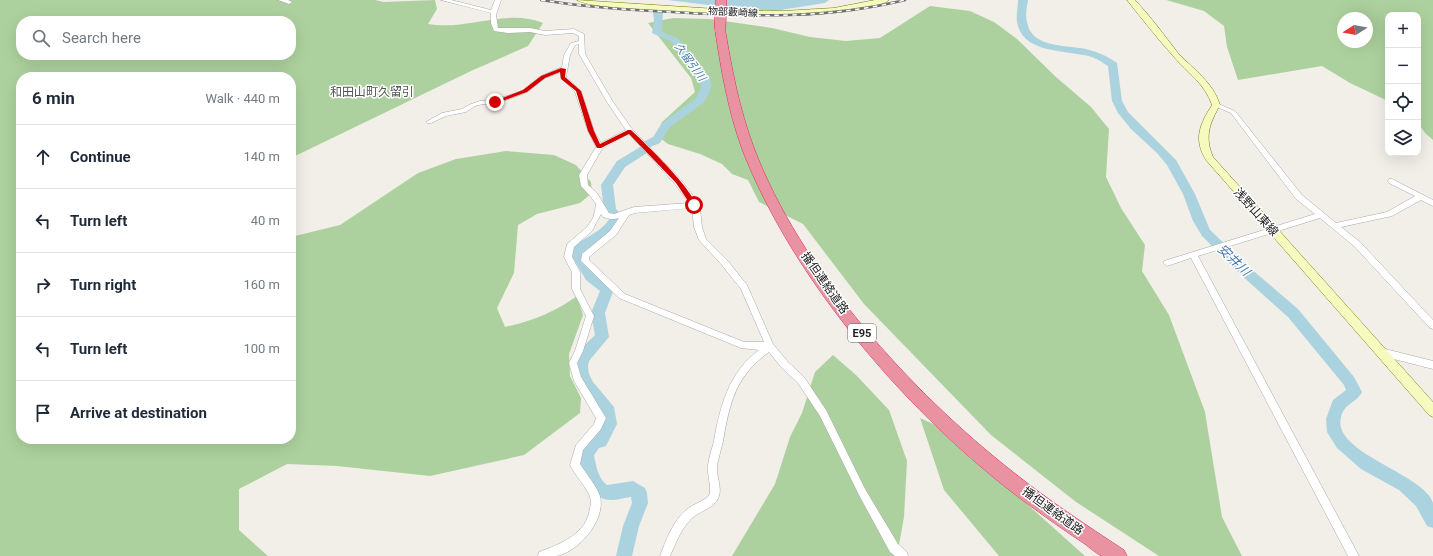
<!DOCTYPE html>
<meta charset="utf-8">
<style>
body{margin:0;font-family:Roboto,"Noto Sans JP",sans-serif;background:#f6f6f7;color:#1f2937}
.controls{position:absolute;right:12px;top:12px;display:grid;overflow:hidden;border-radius:8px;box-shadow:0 4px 16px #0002}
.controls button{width:36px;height:36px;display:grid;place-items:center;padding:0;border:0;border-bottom:1px solid #e0e1e3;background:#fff;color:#1f2937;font:20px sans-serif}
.compass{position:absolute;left:1337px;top:12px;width:36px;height:36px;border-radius:50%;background:#fff;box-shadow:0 4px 16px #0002;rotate:259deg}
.stop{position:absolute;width:12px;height:12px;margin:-9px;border:3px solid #d40000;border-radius:50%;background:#fff}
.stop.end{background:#d40000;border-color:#fff;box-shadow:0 1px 4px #0008}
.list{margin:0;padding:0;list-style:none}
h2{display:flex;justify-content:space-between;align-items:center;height:52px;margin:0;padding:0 16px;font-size:17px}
h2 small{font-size:13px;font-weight:400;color:#747a83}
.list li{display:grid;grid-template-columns:26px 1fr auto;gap:12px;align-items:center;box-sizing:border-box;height:64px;padding:0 16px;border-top:1px solid #e0e1e3}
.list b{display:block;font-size:15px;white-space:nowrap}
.list em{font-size:13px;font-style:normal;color:#747a83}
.icon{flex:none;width:22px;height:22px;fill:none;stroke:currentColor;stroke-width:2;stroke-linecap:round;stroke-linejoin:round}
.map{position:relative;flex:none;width:1433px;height:556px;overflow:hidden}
.search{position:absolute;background:#fff;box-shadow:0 4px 16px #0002;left:16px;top:16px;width:280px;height:44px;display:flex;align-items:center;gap:10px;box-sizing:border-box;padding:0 14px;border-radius:16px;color:#747a83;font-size:15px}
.panel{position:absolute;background:#fff;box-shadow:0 4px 16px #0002;left:16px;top:72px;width:280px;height:372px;border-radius:16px}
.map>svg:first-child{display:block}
</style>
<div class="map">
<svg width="1433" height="556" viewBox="0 0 1433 556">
<rect width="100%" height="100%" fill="#f2efe9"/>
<g fill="#add19e" fill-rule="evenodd">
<path d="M0,0H375L384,2L435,0L437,9L428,24C465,31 507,8 543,23L528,46L471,71L291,158V77H21V439H291V237L340,225L418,173L456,159L506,151L554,155L576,165L591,182L592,193L580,203L537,214L518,225L514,273L497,308L505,327C532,321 555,312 577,296L583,315L569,354L570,376L581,398L580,413L524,455L430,476L337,466L287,464L239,489V530L268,556H0ZM21,21H291V55H21Z"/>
<path d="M1166,0H1433V140L1425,133L1418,123V15H1388V101L1350,83L1322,66L1238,80L1227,47L1224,26L1204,11ZM1343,18H1367V42H1343Z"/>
<path d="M930,6L970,11L994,22L1017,39L1056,77L1091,107L1109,129L1106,177L1121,208L1145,245L1142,271L1169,315L1205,412L1222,517L1242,556H1159L1076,502L991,435L864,304L803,224L759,202L748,180L732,174L722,164L700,154L668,144L656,135L662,122L695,92L691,78L648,23L673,18L710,19L772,28L810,37L846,41L880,38Z"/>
<path d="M833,355L856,375L889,410L907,461L904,517L897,556H732L775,484L790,437L802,413L815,372Z"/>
<path d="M920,418L942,428L1085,556H999L944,490Z"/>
</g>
<path fill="#aad3df" d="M668,0H829L825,3L774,11L748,10Z"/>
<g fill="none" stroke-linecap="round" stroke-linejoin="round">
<g fill="#aad3df" fill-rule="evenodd">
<path d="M1018,0H1028C1027,7 1025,15 1027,22C1031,48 1066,45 1086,49C1098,52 1107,56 1117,63L1122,101L1128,112L1176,160L1195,194L1210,230L1250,268L1298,309L1354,377L1362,392C1357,403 1345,402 1341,417C1331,453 1425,474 1433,503C1433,510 1433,521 1433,528L1427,526L1416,506L1399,490L1361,469L1337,448L1327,432L1326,419L1333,400L1346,390L1344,385L1288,317L1240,274L1202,236L1193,221L1183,194L1167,165L1157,153L1131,129L1118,113L1112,101L1108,66C1100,61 1093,56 1083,55C1060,50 1022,52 1017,22C1016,15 1018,7 1018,0Z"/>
<path d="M658,8L663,11L662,32L678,38L710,78L711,87L709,94L703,103L670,127L660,143L648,148L647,153L625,167L613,185L616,209L623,216C614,235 600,242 582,253L596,272L614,289L605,313L609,337L589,361L588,366L589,374L593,382L614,407L617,424L606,446L599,448L594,455C596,466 598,478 607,485L633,481L645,488L647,493L648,503L639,526L632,556H616L623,526L632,503L631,497C622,498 614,502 604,499C581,493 566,441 596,435C600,427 603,420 600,411C596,395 561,380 578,354C582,347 589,341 595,335L591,313L600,291L586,280L570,253C574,239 601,236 610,217L604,211L601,185L617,161L642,146L643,142L653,137L662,123L696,98L701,87L700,78L672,42L652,33L654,22L653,11Z"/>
</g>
<defs>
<g id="street">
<path d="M278,0H288L292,2L289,4Z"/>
<path d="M441,0H451L491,10L495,0H501L496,15L498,28H530L545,31L574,29L584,34L585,54L613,102L632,129L681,180L692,194L700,209L702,227L706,239L727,260L747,285L773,344L788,362L804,377L826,410L865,489L898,544L907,552L908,556H895L890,552L859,495L820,416L798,383L782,368L769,352C735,377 730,402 723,441C721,449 719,457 717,465C716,476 722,487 719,496C715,509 700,510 691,519C681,529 676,543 670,556H660C666,540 673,521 686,510C694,503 704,502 710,494C711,484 707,475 708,465C709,457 712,449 714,441C720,406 729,372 759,350L741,348L619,298L581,261L582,254L610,231L619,218C613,220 609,219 603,217L601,214L592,231L574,247L572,257L580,272V289L594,316L583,351L577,363L581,377L606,418L601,429L583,450L580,464C585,472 598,488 600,496C606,520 579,552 556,556C551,556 544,556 538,556L539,552C558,545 584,535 589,513C590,508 592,502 590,497C587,488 575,475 570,465L576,445L594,424L596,418L574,381L569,363L575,351L586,316L572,289V272L564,257L567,244L587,227L593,218L595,211L596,204L591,197L581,186L579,175L596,147L588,131L575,92L561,78V72L545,78L527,92L520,95L495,104H483L475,106L466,112L446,116L431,123H427L426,122L442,113L462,109L471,104L480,101L494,100L516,93L523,90L541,76L562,67L564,55L571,43L579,41V36L573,33L545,35L530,32L508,33L494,31L491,23V13ZM579,44V54L607,102L626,130L601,143L594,131L581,91L566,77L570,55L575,45ZM629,134L675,184L689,203L634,207L614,214L609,213L597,193L588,185L587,175L602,149ZM692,208L694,227L699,240L721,264L741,289L764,342H744L625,294L589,260V257L616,235L629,215L635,213Z"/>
<path d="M1216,103L1235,111L1302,195L1336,223L1387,212L1415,196L1389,183L1388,181L1389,179H1392L1433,200V206L1421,200L1392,216L1341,227L1360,242L1433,320V329L1430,328L1354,246L1320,218L1198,256L1359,556H1348L1191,258L1167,266L1163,263L1164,261L1315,214L1296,199L1231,113L1214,106L1213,105Z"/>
<path d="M1381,348L1433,361V369L1378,355L1377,352L1378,349Z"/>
</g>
<g id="secondary">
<path d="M577,0L732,10L783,11L834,8L875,0H889C879,9 824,14 809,15C780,16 591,12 577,0Z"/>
<path d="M1127,0H1135C1151,17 1164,35 1178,53C1194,70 1213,82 1220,105C1210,123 1204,136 1213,157L1433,402V417L1429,415L1206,160C1193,139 1200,124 1212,105C1205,84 1188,73 1174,57C1158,39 1142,19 1127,0Z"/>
</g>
<path id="highway" d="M720,26L725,29C732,70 739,108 754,148C800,270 911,392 1013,472C1048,500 1086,525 1124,550L1127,556C1120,556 1110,556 1102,556C1097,554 1090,548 1085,544C1065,531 1044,516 1025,502C911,417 794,283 742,149C728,110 721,70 715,29Z"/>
</defs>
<use href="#street" stroke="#a9a9a9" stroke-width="1"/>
<use href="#secondary" stroke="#707d05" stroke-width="1"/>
<use href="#highway" stroke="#dc2a67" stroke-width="1"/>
<use href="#street" fill="#fff" fill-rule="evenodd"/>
<use href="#secondary" fill="#f7fabf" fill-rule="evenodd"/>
<use href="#highway" fill="#e892a2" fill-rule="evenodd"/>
<defs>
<path id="rail" d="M541,0C585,7 629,10 673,12C752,17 828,19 905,0"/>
</defs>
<use href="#rail" stroke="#707070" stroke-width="2.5"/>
<use href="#rail" stroke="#fff" stroke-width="1.5" stroke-dasharray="4.5" stroke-linecap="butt"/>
<defs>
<path id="highway-bridge" d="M720,29L721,0"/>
</defs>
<use href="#highway-bridge" stroke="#dc2a67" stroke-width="12" stroke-linecap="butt"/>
<use href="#highway-bridge" stroke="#e892a2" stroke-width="11"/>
</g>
<path fill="#d40000" d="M561,68L566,69L565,77L581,91L594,131L600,144L628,130H631C644,142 697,193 696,207H692L676,183L629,134L601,148H597L588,131L576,91L561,79L560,72L545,78L527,92L497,103L492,102L523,90L541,76Z"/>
<g text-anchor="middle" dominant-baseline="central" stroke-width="3" stroke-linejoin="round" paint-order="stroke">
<g font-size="10" fill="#222" stroke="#fff">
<text transform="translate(733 12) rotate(3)">物部藪崎線</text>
</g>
<g font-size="11" font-style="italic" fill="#4a7aab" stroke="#fff">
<text transform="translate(690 62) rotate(54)">久留引川</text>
</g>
<rect fill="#fff" stroke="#646464" stroke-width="1" x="848" y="324" width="28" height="18" rx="3"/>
<g font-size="11" font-weight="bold" fill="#222">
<text x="862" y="333">E95</text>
</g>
<g font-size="12" fill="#555" stroke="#fff">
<text x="372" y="92">和田山町久留引</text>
</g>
<g font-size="12" fill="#222" stroke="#fff">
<text transform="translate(1256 212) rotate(48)">浅野山東線</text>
<text transform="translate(825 283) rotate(55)">播但連絡道路</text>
<text transform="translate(1053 511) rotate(36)">播但連絡道路</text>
</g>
<g font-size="13" font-style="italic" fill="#4a7aab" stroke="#fff">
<text transform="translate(1234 260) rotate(44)">安井川</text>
</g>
</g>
</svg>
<div class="controls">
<button>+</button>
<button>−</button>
<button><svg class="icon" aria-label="locate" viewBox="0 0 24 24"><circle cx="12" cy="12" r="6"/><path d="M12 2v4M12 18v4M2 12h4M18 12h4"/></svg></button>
<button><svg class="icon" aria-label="layers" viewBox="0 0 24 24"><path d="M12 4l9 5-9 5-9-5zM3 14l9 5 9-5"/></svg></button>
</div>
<svg class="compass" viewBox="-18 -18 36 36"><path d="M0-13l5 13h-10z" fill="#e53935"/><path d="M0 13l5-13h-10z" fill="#747a83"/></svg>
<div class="stop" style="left:694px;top:205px"></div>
<div class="stop end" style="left:495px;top:102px"></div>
<div class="search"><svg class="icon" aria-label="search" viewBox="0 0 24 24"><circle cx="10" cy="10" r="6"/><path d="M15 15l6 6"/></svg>Search here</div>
<section class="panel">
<h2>6 min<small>Walk · 440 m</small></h2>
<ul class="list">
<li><svg class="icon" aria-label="ahead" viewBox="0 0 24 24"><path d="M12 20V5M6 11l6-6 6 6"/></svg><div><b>Continue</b></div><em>140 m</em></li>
<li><svg class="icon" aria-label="left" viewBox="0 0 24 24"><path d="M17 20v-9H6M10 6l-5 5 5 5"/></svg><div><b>Turn left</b></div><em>40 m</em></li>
<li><svg class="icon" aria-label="right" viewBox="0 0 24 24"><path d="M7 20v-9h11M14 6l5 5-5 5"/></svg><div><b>Turn right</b></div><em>160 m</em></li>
<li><svg class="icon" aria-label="left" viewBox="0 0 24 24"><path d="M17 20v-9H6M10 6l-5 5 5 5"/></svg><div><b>Turn left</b></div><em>100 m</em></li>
<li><svg class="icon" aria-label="arrive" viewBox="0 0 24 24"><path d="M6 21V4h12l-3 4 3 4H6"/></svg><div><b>Arrive at destination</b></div></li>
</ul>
</section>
</div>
